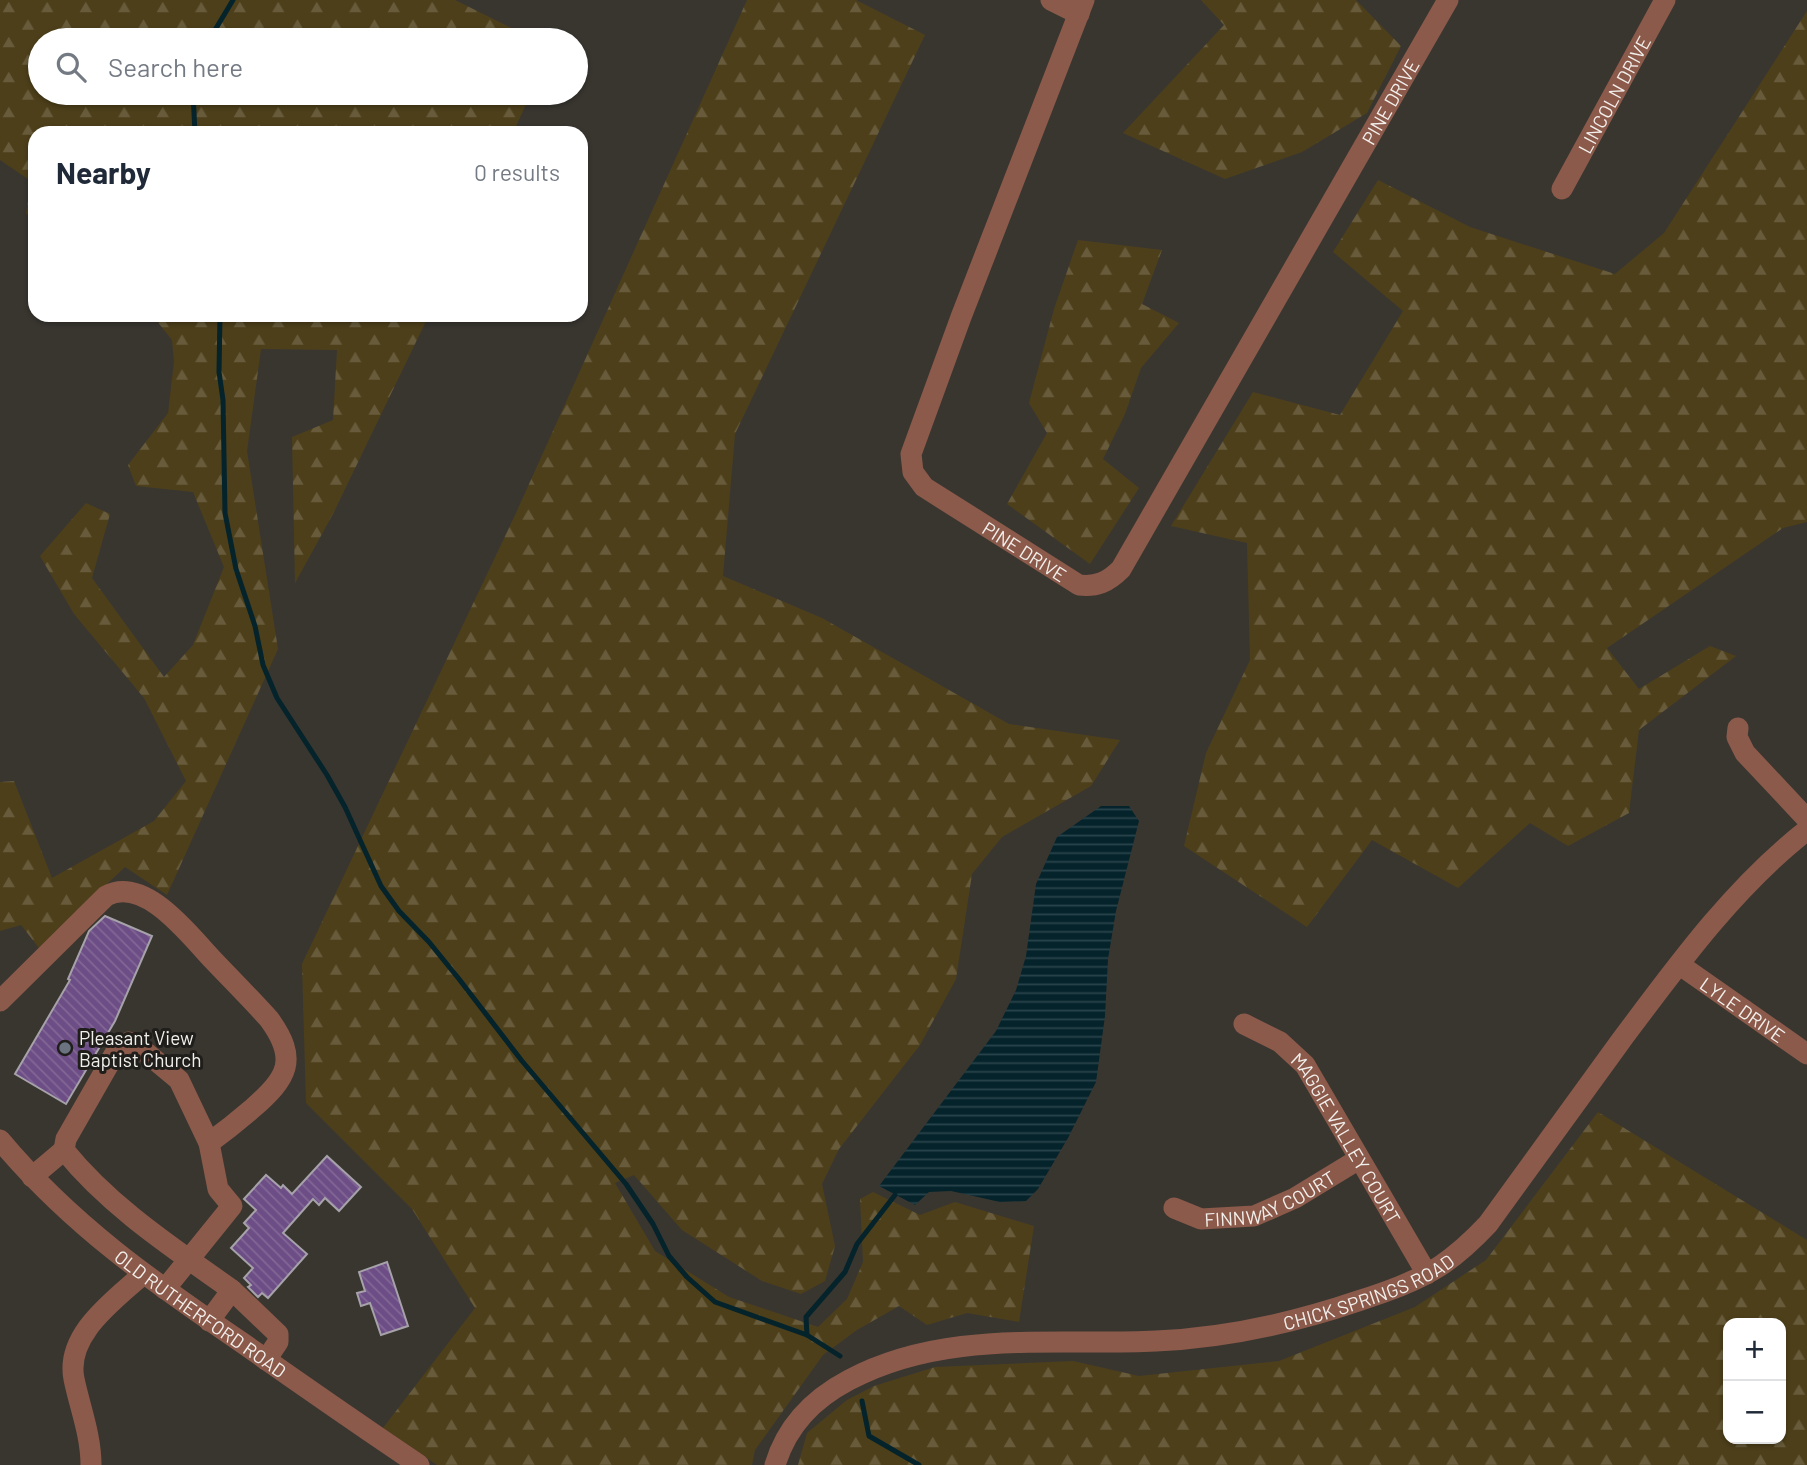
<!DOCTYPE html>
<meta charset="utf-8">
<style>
body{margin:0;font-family:Barlow,sans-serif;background:#f6f6f7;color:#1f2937}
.controls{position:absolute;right:21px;bottom:21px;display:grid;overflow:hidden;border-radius:14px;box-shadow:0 2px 5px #0004}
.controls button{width:63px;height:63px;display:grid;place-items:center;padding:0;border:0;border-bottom:2px solid #e0e1e3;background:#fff;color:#1f2937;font:35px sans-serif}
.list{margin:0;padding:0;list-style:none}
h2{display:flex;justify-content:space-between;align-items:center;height:91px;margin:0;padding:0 28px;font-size:30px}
h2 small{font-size:23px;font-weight:400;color:#747a83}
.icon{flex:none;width:38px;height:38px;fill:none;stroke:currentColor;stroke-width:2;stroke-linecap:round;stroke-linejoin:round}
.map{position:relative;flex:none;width:1807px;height:1465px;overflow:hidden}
.search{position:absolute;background:#fff;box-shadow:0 2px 5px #0004;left:28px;top:28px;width:560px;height:77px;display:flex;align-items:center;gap:18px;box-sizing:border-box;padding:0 24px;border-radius:38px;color:#747a83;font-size:26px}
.panel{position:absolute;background:#fff;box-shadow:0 2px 5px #0004;left:28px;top:126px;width:560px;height:196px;border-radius:21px}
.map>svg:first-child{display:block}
</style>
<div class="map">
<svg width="1807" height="1465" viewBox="0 0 1807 1465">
<defs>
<pattern id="forest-firs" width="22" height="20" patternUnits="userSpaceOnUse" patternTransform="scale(1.75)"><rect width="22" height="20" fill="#4d3f1a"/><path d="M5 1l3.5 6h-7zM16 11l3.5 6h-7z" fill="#675b3b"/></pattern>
<pattern id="water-rules" width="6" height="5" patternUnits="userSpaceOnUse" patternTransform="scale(1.75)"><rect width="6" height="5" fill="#05232b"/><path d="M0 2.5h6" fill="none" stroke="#2a434a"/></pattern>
<pattern id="building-back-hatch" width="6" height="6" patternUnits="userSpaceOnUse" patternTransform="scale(1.75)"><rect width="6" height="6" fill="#6d4d85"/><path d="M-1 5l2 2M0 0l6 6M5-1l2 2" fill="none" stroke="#826796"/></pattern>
</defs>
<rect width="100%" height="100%" fill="#393630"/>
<g fill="url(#forest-firs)" fill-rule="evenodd">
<path d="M0,0H455L536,40H40V93H531L513,133H35V216L26,214L31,181L0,160Z"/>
<path d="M747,0H856L925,35L735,434L723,576L822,618L1009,724L1120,740L1091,786L1002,837L972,874L956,979L920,1045L839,1149L822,1184L835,1246L825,1281L801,1294L762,1281L682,1230L634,1175L615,1183L655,1251L729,1297L818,1327L847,1299L863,1262L860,1199L873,1192L920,1215L955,1202L1034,1226L1019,1322L967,1313L927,1325L899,1306L857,1330L823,1355L755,1450L752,1465H437L383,1428L475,1308L412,1209L306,1103L302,964L516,513Z"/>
<path d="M1201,0H1356L1401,46L1367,113L1302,152L1225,179L1123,133L1224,25Z"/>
<path d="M1807,11V522L1783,528L1607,648L1639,689L1710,646L1736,656L1639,730L1629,813L1568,846L1530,823L1458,888L1372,840L1307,927L1184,846L1206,753L1250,660L1247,543L1171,526L1253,392L1340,415L1403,311L1333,252L1378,180L1470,227L1615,274L1664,233Z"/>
<path d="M1078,240L1162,250L1142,304L1179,323L1141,368L1125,414L1103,459L1139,488L1090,564L1007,504L1047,433L1029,403L1054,309Z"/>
<path d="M152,315H429L333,514L295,583L292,437L333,420L337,350L261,349L247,451L278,649L167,895L125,867L39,948L21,925L0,931V782L14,781L52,878L154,821L186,781L144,698L74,614L40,556L86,503L110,514L92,578L164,677L193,645L224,567L193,492L136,486L128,465L168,413L174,362L172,340Z"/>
<path d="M1598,1112L1807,1240V1465H798L807,1433L847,1400L874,1386L935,1367L1073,1361L1139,1376L1279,1361L1415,1307L1486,1260ZM1728,1323H1781V1439H1728Z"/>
</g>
<path fill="url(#water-rules)" d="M1101,806H1129L1139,821L1116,911L1108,959L1105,1016L1096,1082L1068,1138L1038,1189L1026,1201L1000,1202L951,1191L929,1192L915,1205L879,1186L996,1031L1016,990L1026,956L1036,884L1057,837Z"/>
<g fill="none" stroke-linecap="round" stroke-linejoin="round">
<g stroke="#05232b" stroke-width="5">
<path d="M209,40L233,0"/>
<path d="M193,93L195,133"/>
<path d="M220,315L219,372L223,400L225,513L236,569L255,626L263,665L277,698L327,775L345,807L381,886L399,911L429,942L459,979L522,1061L626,1184L653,1224L669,1256L687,1277L715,1302L807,1335L840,1356"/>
<path d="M807,1335L806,1317L845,1272L857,1244L895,1195"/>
<path d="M862,1401L869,1436L919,1465"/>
</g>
</g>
<g fill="url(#building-back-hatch)" stroke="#a6a2aa" stroke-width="2">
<path d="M105,916L152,936L115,1021L66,1104L15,1074L70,980L68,979L89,931Z"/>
<path d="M327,1156L361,1187L339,1211L325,1198L319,1205L313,1199L283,1233L307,1254L268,1298L262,1293L258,1297L248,1287L251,1285L244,1278L253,1268L231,1248L249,1228L244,1223L256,1210L244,1199L266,1175L281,1188L283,1185L292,1194Z"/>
<path d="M387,1262L408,1326L381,1335L370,1303L361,1306L357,1293L365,1291L359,1272Z"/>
</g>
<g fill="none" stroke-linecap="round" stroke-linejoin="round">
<g stroke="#8c5a4b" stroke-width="21">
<path d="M1051,0L1079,14"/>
<path id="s1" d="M1084,0L961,317L911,454L913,472L924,487L1079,585C1097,587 1108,582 1121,569L1448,0"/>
<path id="s2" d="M1562,189L1665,0"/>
<path d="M1738,728L1737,737L1745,753L1807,819"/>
<path id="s3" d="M1680,965L1807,1054"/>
<path d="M0,1001L106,896C145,875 190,936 213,960C232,980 251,999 269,1019C299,1060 287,1078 253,1108C239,1120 224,1132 209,1143"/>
<path id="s4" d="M1244,1024L1280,1042L1305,1065L1427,1274"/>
<path id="s5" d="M0,1140C71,1225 153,1282 244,1344C302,1385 360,1425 419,1465"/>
<path d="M32,1177L64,1150"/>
<path id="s6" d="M1174,1208L1201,1219L1254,1216L1295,1198L1359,1159"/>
<path d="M165,1289L232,1206L218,1189L209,1143L179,1080L137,1045L129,1042L118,1048L66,1139L64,1150C110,1207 173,1248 232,1290L209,1321"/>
<path d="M232,1290L278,1334V1342L266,1360"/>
<path d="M91,1465C91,1435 80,1408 74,1379C65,1334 115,1300 143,1274"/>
<path id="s7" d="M775,1465C787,1425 813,1399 849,1380C945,1329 1052,1346 1156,1341C1225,1338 1293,1323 1358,1301C1386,1292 1415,1282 1440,1266C1458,1254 1473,1240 1488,1224C1532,1163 1576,1103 1620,1042C1676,967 1733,888 1807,830"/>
</g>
</g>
<circle fill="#6b7280" stroke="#1f1e1b" stroke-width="2.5" cx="65" cy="1048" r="7"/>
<g text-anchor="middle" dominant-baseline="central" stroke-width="6" stroke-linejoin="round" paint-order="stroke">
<g font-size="19" fill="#f2f0ec" stroke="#1f1e1b">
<text stroke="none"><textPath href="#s2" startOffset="108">LINCOLN DRIVE</textPath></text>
<text stroke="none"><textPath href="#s1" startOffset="1292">PINE DRIVE</textPath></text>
<text stroke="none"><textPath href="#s1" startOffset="642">PINE DRIVE</textPath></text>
<text stroke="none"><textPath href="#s3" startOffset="77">LYLE DRIVE</textPath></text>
<text stroke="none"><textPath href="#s4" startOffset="158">MAGGIE VALLEY COURT</textPath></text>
<text stroke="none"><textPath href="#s6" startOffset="102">FINNWAY COURT</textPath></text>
<text stroke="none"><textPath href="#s7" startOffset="648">CHICK SPRINGS ROAD</textPath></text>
<text stroke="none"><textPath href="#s5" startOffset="266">OLD RUTHERFORD ROAD</textPath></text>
</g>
<g font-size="19" fill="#f2f0ec" stroke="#1f1e1b" text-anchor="start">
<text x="79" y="1037">Pleasant View<tspan x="79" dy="22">Baptist Church</tspan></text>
</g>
</g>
</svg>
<div class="controls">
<button>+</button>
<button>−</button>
</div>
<div class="search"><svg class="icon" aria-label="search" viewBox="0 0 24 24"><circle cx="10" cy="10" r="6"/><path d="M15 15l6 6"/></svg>Search here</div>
<section class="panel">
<h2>Nearby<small>0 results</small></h2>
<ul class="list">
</ul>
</section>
</div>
